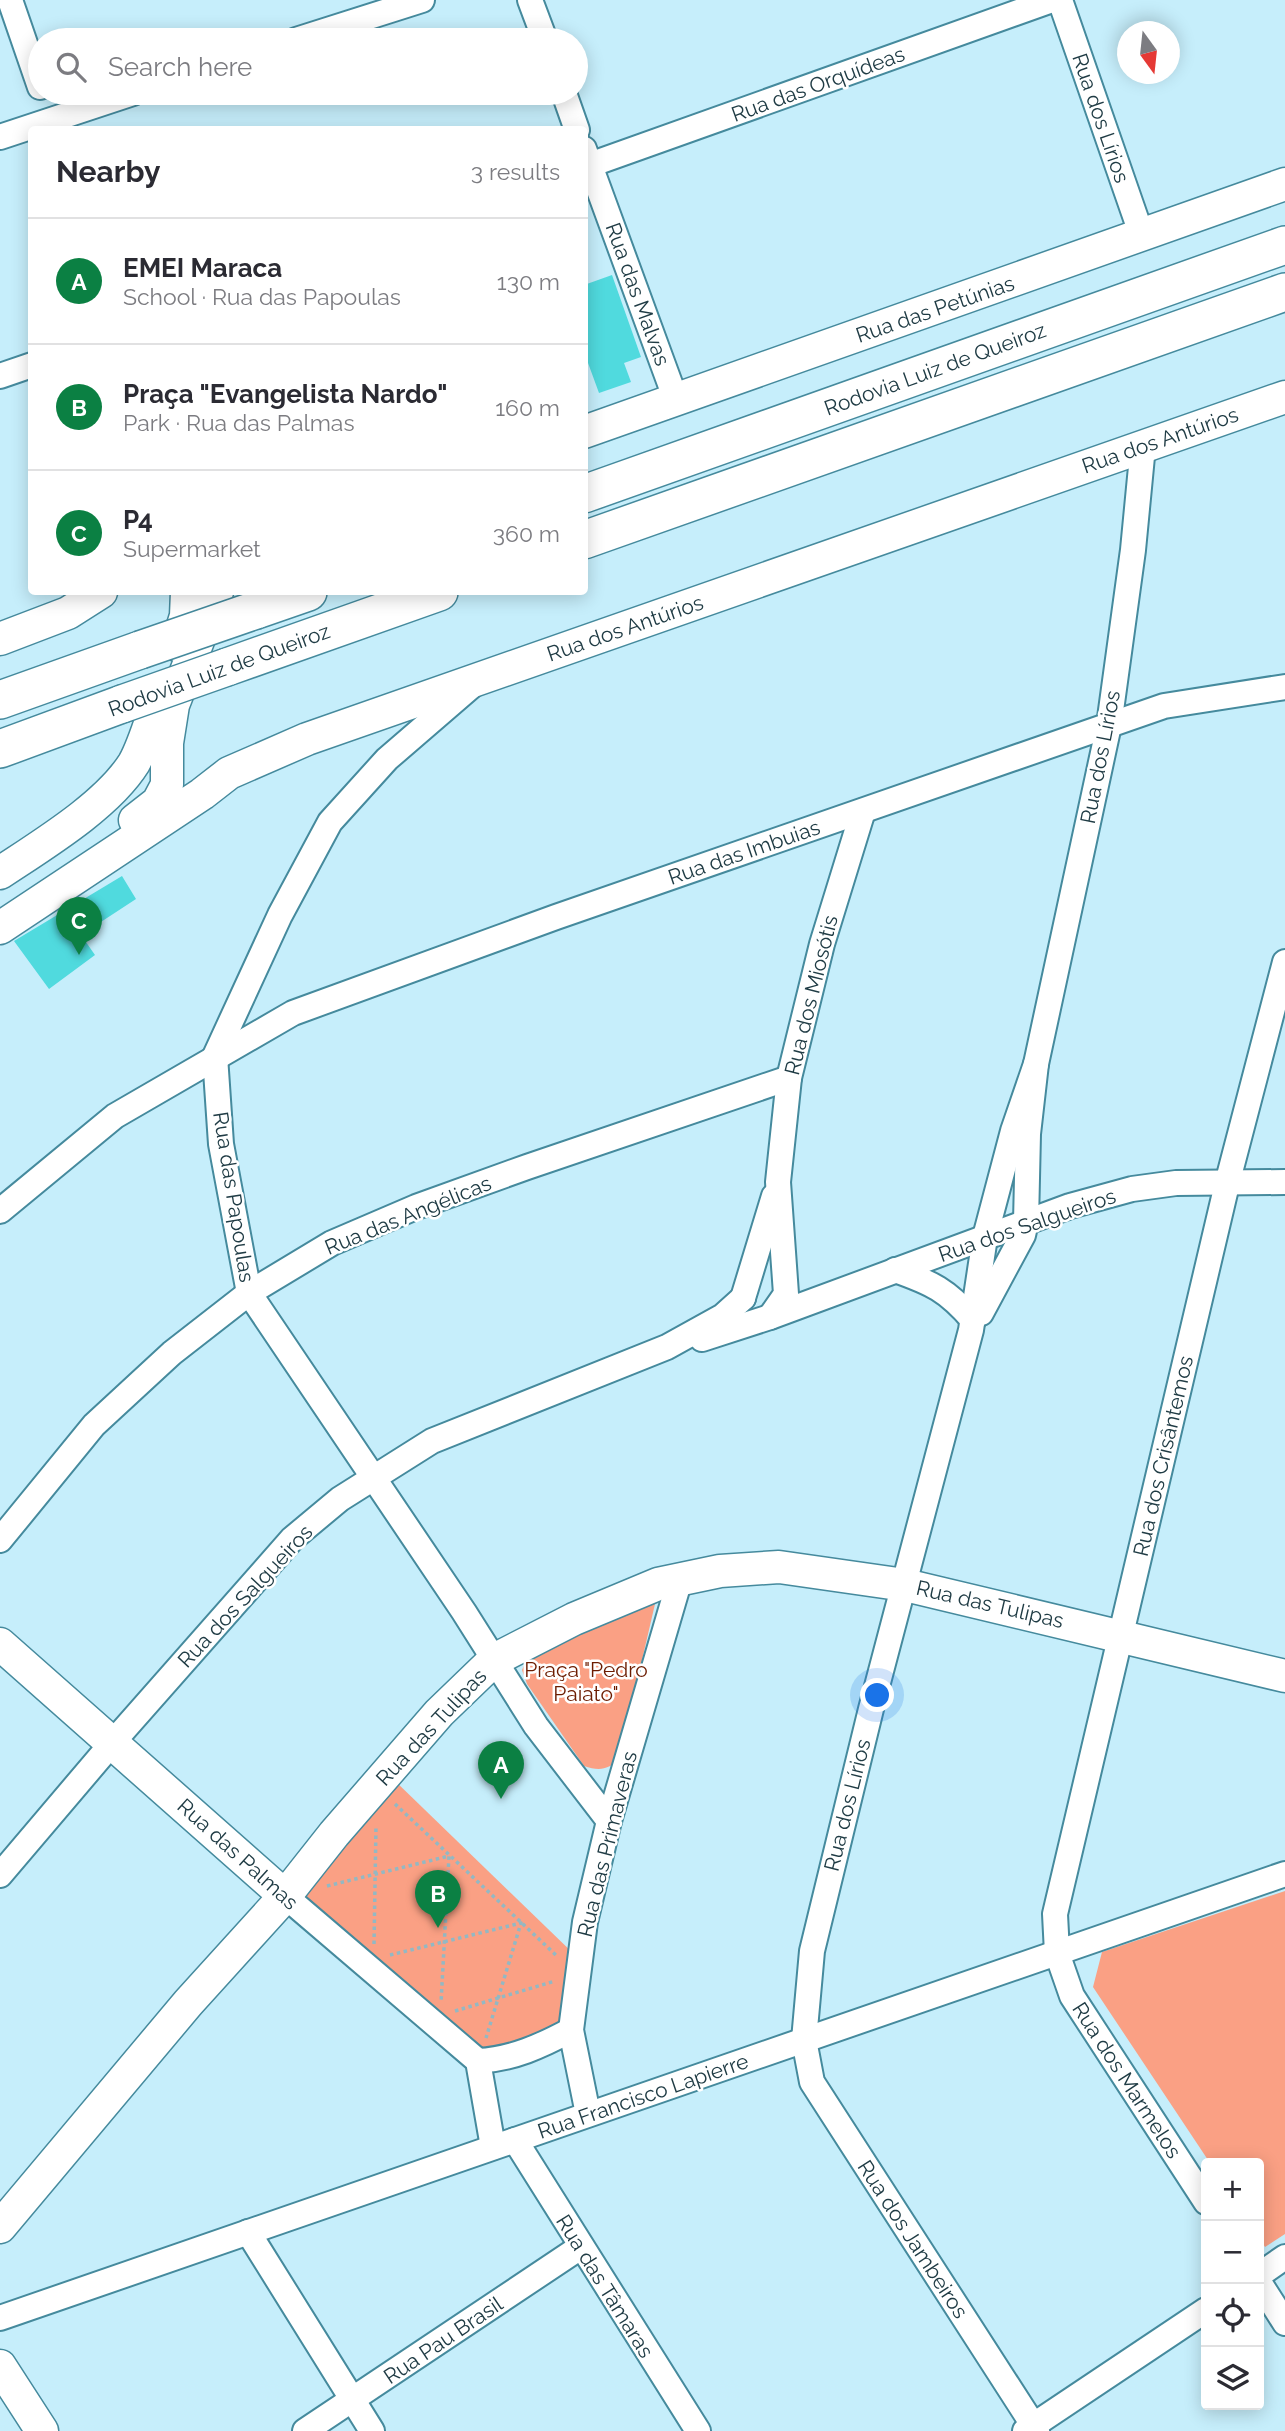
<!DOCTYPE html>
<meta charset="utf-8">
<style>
body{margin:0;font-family:Raleway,sans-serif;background:#f2f2f3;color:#2b2b33}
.controls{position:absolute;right:21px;bottom:21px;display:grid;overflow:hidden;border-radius:7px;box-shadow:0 4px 18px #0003}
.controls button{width:63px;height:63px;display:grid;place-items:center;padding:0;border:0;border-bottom:2px solid #e1e1e2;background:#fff;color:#2b2b33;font:35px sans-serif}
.compass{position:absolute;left:1117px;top:21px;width:63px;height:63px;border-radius:50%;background:#fff;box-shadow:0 4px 18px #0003;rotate:165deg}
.you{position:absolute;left:878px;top:1696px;width:24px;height:24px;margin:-18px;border:5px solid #fff;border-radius:50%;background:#1a73e8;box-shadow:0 0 0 10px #1a73e833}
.badge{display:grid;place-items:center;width:46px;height:46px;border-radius:50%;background:#0b8043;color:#fff;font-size:23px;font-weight:700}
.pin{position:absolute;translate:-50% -58px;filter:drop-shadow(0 2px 4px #0008)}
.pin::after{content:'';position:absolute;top:37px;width:24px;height:21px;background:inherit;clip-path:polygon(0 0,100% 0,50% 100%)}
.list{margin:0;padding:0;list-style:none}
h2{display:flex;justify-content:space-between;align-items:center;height:91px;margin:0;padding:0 28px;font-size:30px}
h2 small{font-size:23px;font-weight:400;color:#7c7c81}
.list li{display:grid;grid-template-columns:46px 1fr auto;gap:21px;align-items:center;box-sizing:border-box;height:126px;padding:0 28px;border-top:2px solid #e1e1e2}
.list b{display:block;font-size:26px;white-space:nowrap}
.list p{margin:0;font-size:23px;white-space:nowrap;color:#7c7c81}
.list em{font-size:23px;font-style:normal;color:#7c7c81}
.icon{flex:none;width:38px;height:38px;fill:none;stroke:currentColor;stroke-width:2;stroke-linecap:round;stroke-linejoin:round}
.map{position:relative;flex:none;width:1285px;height:2431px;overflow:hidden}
.search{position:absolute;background:#fff;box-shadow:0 4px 18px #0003;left:28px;top:28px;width:560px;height:77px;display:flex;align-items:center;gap:18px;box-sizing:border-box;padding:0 24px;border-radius:38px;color:#7c7c81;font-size:26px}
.panel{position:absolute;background:#fff;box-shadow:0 4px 18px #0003;left:28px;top:126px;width:560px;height:469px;border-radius:7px}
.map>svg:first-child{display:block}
</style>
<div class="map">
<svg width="1285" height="2431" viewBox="0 0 1285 2431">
<rect width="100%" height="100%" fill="#c6eefb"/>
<g fill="#faa084">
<path d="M650,1595L655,1604L619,1759C608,1770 599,1771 584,1766L527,1684L522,1670L528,1657Z"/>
<path d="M392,1778L577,1957L564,2017L550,2031L478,2061L285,1896Z"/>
<path d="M1285,1891V2234L1265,2247L1259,2237V2163H1210L1093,1987L1102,1952Z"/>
</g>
<g fill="#50dade">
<path d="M612,275L641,357L624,363L631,382L599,393L584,352V285Z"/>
<path d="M122,876L136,899L81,935L95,955L49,989L14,941Z"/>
</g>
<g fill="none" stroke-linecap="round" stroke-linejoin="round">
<defs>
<g id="minor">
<path d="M10,0L40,87"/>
<path d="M530,0L545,40"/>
<path d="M1060,0L1142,236"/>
<path d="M296,40L422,0"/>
<path d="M564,93L577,130"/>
<path d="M0,137L133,93"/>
<path d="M584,149L676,400"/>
<path d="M584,167L1052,0"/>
<path d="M0,376L32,365"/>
<path d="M474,684L387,759L330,822L280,915L215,1056L221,1144L249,1293L464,1612L536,1726L609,1821"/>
<path d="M1036,1064L1013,1131L985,1237L971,1330L871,1709L812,1951L804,2040L812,2082L1037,2431"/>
<path d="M0,1211L115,1116L293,1013L556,917L1164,706L1285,687"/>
<path d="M895,1270C932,1283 947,1290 973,1320"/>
<path d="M743,1298L774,1196"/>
<path d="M981,1313L1023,1235L1026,1222L1028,1134L1036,1064L1109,725L1133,550L1143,446"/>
<path d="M770,1317L786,1294L778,1182L789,1078L822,944L863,811"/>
<path d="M702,1339L770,1317L1070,1206L1132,1189L1176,1183L1285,1182"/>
<path d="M0,1540L94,1425L172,1353L249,1293L332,1243L416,1207L527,1167L789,1078"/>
<path d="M0,1875L113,1742L292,1539L340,1499L432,1441L667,1347L723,1316L743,1298"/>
<path d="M285,1896L478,2061L493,2147"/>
<path d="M478,2061C513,2059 541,2046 571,2030"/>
<path d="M588,2114L571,2030L585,1922L609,1821L680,1579"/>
<path d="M515,2140L698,2431"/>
<path d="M1206,2202L1072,1996L1057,1953L1055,1914L1228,1180L1285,962"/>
<path d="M248,2232L372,2431"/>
<path d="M1259,2275L1285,2257"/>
<path d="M1259,2282L1285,2323"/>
<path d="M0,2318L1285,1874"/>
<path d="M305,2431L579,2248"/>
<path d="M1025,2431L1206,2310"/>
</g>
<g id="major">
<path d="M584,432L1285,184"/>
<path d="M0,639L68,613L101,592"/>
<path d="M177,645L186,616L187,592"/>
<path d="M135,820L158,802L167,785V743L173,705L217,592"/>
<path d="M0,873C42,845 107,806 134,763C145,743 151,719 159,697"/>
<path d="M0,928L202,794L229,773L307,739L1285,397"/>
<path d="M0,1644L285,1896"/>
<path d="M0,2227L188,2003L285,1896L334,1834L439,1713L494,1660L574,1619L658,1584L720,1571L779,1567L905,1585L1285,1676"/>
<path d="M0,2366L42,2431"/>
</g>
<g id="highway">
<path d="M584,494L1285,245"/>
<path d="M584,540L1285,292"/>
<path d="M256,610L308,592"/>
<path d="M227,667L439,592"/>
<path d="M0,700L140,650"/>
<path d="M0,749L122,704"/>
</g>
</defs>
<use href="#minor" stroke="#458a9d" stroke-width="28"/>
<use href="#major" stroke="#458a9d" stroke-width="35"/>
<use href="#highway" stroke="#458a9d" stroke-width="40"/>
<g stroke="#93b8c3" stroke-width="3.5" stroke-dasharray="3.5 3.5" stroke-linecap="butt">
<path d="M395,1804L558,1957"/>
<path d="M327,1886L449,1856L441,2003"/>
<path d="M374,1944L376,1826"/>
<path d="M390,1955L521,1923L486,2038"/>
<path d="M455,2011L555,1981"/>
</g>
<use href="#minor" stroke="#fff" stroke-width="24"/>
<use href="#major" stroke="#fff" stroke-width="32"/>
<use href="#highway" stroke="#fff" stroke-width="37"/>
<defs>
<g id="highway-bridge">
<path d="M140,650L256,610"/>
<path d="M122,704L227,667"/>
</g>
</defs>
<use href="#highway-bridge" stroke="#458a9d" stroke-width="40" stroke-linecap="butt"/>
<use href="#highway-bridge" stroke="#fff" stroke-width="37"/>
</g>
<g text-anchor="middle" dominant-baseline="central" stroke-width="5" stroke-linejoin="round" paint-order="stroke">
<g font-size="21" fill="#203c45" stroke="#fff">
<text transform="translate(818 84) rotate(-20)">Rua das Orquídeas</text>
<text transform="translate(1101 118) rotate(71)">Rua dos Lírios</text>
<text transform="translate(638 294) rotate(70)">Rua das Malvas</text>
<text transform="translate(935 309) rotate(-19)">Rua das Petúnias</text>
<text transform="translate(935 369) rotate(-20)">Rodovia Luiz de Queiroz</text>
<text transform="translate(1160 440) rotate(-19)">Rua dos Antúrios</text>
<text transform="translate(625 628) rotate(-19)">Rua dos Antúrios</text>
<text transform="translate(219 670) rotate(-20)">Rodovia Luiz de Queiroz</text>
<text transform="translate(1100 757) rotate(-79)">Rua dos Lírios</text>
<text transform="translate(744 852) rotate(-19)">Rua das Imbuias</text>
<text transform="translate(811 995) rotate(-76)">Rua dos Miosótis</text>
<text transform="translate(234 1197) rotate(81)">Rua das Papoulas</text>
<text transform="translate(408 1215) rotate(-22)">Rua das Angélicas</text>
<text transform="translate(1027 1225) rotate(-19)">Rua dos Salgueiros</text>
<text transform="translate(1163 1456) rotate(-77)">Rua dos Crisântemos</text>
<text transform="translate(245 1596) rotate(-47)">Rua dos Salgueiros</text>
<text transform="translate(990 1604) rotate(13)">Rua das Tulipas</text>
<text transform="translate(431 1727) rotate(-47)">Rua das Tulipas</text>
<text transform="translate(847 1805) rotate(-76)">Rua dos Lírios</text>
<text transform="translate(607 1844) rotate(-76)">Rua das Primaveras</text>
<text transform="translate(238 1854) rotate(42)">Rua das Palmas</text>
<text transform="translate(1127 2080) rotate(57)">Rua dos Marmelos</text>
<text transform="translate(643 2096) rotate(-19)">Rua Francisco Lapierre</text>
<text transform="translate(913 2239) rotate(57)">Rua dos Jambeiros</text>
<text transform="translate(605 2286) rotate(58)">Rua das Tâmaras</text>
<text transform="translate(443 2340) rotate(-34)">Rua Pau Brasil</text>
</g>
<g font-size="21" fill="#6c1c00" stroke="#fff">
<text x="586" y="1669">Praça "Pedro<tspan x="586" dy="24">Paiato"</tspan></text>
</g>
</g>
</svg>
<div class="controls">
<button>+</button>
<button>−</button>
<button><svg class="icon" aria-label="locate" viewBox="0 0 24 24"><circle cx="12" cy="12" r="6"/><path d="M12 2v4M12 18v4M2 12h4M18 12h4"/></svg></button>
<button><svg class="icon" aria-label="layers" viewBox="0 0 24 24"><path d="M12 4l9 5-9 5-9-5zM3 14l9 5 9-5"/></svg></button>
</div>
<svg class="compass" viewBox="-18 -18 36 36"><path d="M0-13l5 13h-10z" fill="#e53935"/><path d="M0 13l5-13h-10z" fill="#7c7c81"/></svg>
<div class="you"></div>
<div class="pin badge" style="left:501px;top:1799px">A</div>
<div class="pin badge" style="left:438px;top:1928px">B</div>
<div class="pin badge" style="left:79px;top:955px">C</div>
<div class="search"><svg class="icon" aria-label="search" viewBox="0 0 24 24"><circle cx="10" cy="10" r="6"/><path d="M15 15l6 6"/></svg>Search here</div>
<section class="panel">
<h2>Nearby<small>3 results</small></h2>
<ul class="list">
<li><span class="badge">A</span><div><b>EMEI Maraca</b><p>School · Rua das Papoulas</p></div><em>130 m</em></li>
<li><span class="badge">B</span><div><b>Praça &quot;Evangelista Nardo&quot;</b><p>Park · Rua das Palmas</p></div><em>160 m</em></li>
<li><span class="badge">C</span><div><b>P4</b><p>Supermarket</p></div><em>360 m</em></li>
</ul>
</section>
</div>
